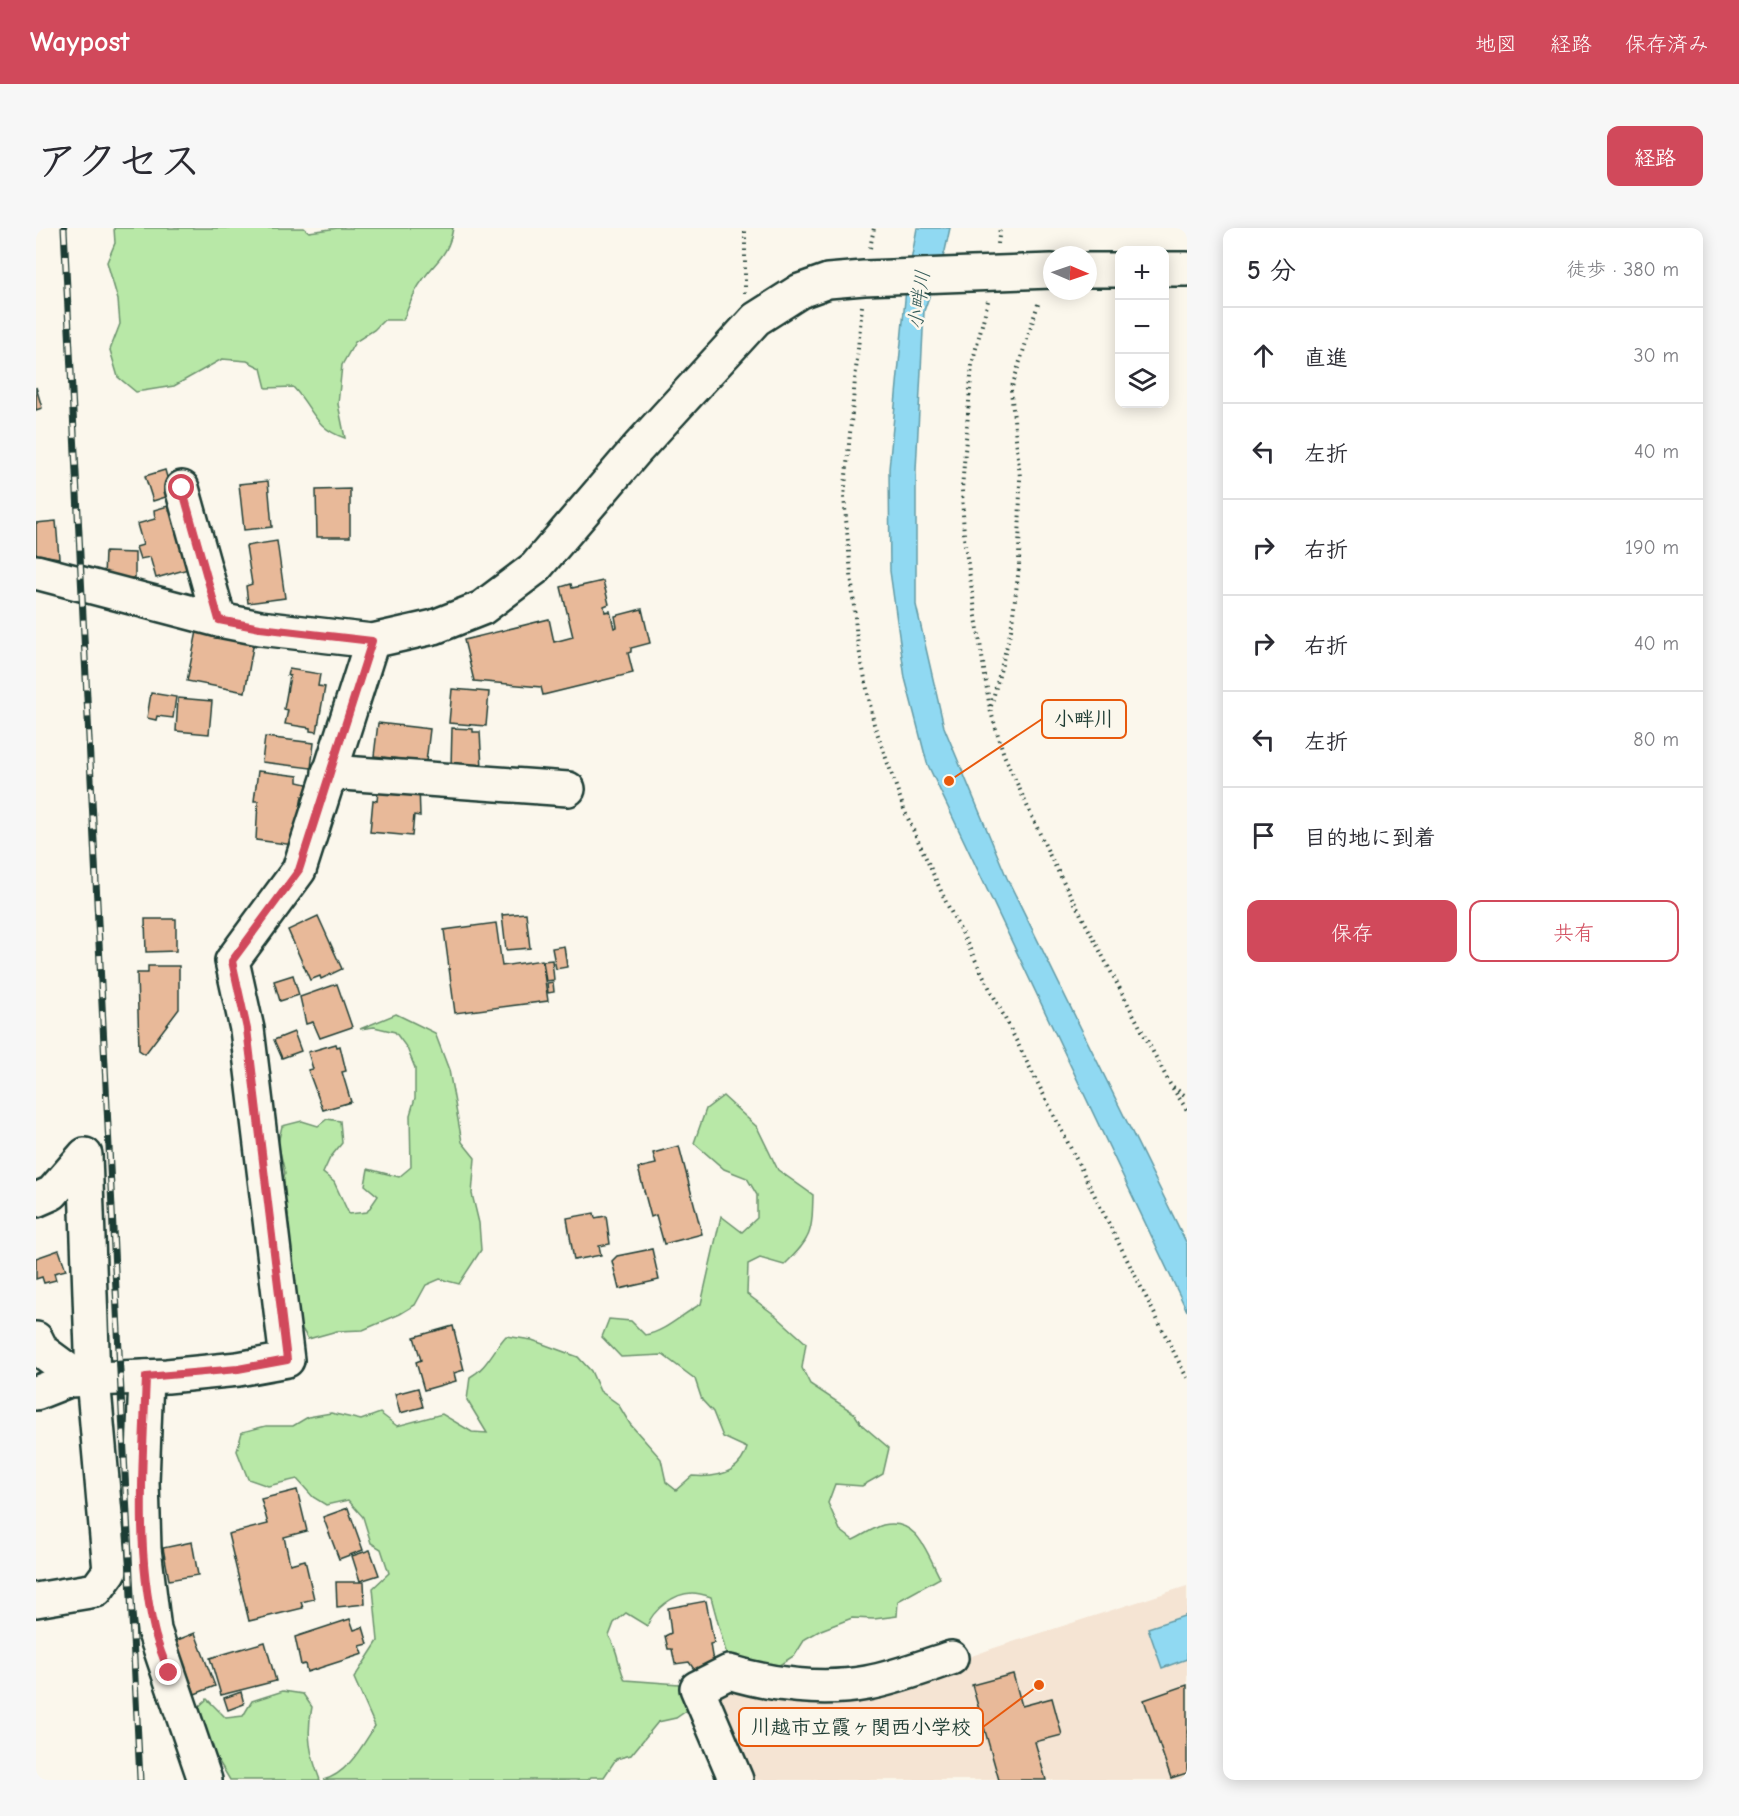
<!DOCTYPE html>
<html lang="ja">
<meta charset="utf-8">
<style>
body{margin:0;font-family:"Comic Neue","Klee One",sans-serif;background:#f7f7f7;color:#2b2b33}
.controls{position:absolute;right:18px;top:18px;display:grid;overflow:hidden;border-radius:12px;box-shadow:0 3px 15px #0003}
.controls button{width:54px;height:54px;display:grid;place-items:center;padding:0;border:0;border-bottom:2px solid #e1e1e2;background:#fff;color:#2b2b33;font:30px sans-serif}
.compass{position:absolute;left:1007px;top:18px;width:54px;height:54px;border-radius:50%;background:#fff;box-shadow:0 3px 15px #0003;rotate:92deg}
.stop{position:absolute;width:18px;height:18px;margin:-14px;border:4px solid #d1495b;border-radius:50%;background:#fff}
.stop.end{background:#d1495b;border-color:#fff;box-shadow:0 2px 6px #0008}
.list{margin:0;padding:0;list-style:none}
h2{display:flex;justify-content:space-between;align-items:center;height:78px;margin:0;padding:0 24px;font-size:26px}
h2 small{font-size:20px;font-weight:400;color:#7c7c81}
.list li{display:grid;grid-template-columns:39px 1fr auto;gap:18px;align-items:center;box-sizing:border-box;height:96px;padding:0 24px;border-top:2px solid #e1e1e2}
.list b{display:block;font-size:22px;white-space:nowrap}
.list em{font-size:20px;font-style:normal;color:#7c7c81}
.actions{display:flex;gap:12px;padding:18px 24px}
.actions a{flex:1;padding:14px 0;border:2px solid #d1495b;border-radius:12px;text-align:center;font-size:21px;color:#d1495b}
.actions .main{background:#d1495b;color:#fff}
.icon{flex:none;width:33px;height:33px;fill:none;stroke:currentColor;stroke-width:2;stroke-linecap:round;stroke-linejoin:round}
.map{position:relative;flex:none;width:1151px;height:1552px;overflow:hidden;border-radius:12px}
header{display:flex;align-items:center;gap:36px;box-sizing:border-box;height:84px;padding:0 30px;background:#d1495b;color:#fff}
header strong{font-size:28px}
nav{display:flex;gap:33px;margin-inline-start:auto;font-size:21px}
.intro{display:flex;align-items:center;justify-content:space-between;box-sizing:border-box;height:144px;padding:0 36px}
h1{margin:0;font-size:42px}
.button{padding:15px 27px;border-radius:12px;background:#d1495b;color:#fff;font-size:21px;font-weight:700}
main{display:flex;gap:36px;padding:0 36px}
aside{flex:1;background:#fff;border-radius:12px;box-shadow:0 3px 15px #0003}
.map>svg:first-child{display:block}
</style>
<header>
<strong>Waypost</strong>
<nav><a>地図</a><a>経路</a><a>保存済み</a></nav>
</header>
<div class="intro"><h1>アクセス</h1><a class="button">経路</a></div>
<main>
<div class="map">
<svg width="1151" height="1552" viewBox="0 0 1151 1552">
<rect width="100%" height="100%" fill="#fbf7ec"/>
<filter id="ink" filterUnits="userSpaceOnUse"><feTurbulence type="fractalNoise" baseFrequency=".0167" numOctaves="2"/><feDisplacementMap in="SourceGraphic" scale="12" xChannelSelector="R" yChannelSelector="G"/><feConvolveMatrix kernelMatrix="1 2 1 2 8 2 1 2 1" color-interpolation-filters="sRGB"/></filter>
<g filter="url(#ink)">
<path fill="#f5e4d3" d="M1151,1358V1552H706L671,1465L697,1453L839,1463L958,1420Z"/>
<g fill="#b8e8a7" stroke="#6c926e" stroke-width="1.5">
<path d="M78,0H268L273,4L302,0H417C412,29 400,32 386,53C377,64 373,79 367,92H348L338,102L319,114L306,137L302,176L309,210C278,200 277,180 257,159L230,160L225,140L211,133L186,131L138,158L100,164L82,149L74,122L84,96L82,72L71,34L79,15Z"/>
<path d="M360,786L399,805L413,842L426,914L439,930L436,966L443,995L445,1022L423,1056L404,1051L390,1057L379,1077L364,1086L327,1102L301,1103L272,1111L262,1094L251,1009L252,984L244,963L249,945L242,915L246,898L266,893L282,898L291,891L304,893L306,915L294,930L287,945L298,954L313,986L331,984L342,968L329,957L332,941L363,949L375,939L374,887L379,870V840L371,820L359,804L338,799L324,801Z"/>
<path d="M687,868L721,899L742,942L777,967C776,1005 776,1010 748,1037L724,1030L712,1036L711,1066L739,1087L770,1115L766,1140L774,1156L818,1185L825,1196L853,1220L847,1246L826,1258L799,1256L792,1275L804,1302L817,1312C826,1308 837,1300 847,1297C882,1289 891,1326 904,1350L862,1373L861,1388L838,1391L816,1390L785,1402L769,1411L759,1427L742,1438H717L692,1432L675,1369C669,1367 662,1365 656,1365C638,1365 617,1382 611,1398L590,1385L578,1395L573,1408C582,1422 582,1437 589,1452L643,1456L651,1464L656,1479L640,1490L622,1494L595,1527L580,1531L568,1549H555L552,1552H287C311,1547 326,1518 339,1498L318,1450L342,1413L337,1360L353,1345L345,1321L335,1315L327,1289L312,1272L290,1277L277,1269L261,1251L232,1258L212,1251L201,1223L206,1204L230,1198H257L272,1189L295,1185L325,1192L344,1185L361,1198L406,1186L436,1204L451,1205L431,1172L434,1149C451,1140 457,1122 470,1108L496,1112L542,1129L555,1143L564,1163L582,1176L594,1196L625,1231L630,1254L640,1262L656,1248C679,1250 704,1246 711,1220L687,1209L677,1184L666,1172L659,1151L627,1127L585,1129L566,1109L573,1091L595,1093L609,1107C629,1104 646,1086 665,1076L685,988L706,1004L721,990V967L711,950L688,941L658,915L670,881Z"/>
<path d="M247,1463L267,1466L276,1479C270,1507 274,1526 284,1552H194L167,1507L158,1483L171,1471L190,1490L207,1488L216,1473Z"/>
</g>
<g fill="#90d9f2" stroke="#639ba6" stroke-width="1.5">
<path d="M881,0H914L909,23L888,83L880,242V377L908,499L971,650L1151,1016V1083L891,535L869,450L854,343L853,241L870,61Z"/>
<path d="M1151,1387V1431L1126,1440L1112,1400Z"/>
</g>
<g fill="#e8b999" stroke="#1f3d34" stroke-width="1.5">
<path d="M0,159L6,180L0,182Z"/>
<path d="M129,242L136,267L117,273L109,248Z"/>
<path d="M232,253L236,299L208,302L203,256Z"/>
<path d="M314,261V309H281L280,262Z"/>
<path d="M139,276L152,341L120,350L114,329L104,331L100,319L107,317L101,296L119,291L118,282Z"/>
<path d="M20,293L23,330L0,326V295Z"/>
<path d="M241,313L249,370L212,375L210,358L216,356L210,318Z"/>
<path d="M69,324L99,325V350L68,349Z"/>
<path d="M567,353L573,376L568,378L569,384L574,383L578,400L581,399L579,388L606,381L614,415L595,420V424L592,425L597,445L507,467L505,459L438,453L428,412L513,391L518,414L537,409L525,359L535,356L536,360Z"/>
<path d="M161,403L218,413L209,464L151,453Z"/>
<path d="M253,441L284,446L282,458L289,459L281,504L274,503V500L249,496L252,482L248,481L254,448L251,447Z"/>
<path d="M416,461L453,464L450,498L413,495Z"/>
<path d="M115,465L140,469L137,490L121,488L120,492L111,490Z"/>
<path d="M142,470L176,473L173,506L140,503Z"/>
<path d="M342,495L394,501L390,534L338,528Z"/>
<path d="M416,500L437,501V504H444L446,540L415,539Z"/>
<path d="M229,509L278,515L275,540L226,534Z"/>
<path d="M222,543L262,548V554L271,556L270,568H266L258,617L220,612L222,573H218Z"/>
<path d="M343,554L383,557L384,588L378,587L376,608L334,604L337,572L341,573Z"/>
<path d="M490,685L494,720L470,722L466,687Z"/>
<path d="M282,688L306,741L285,751L284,748L274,752L252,702Z"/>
<path d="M109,691H140V723L110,724Z"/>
<path d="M460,695L466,738L506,732L512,773L419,785L408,702Z"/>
<path d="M528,718L531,739L520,741L516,720Z"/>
<path d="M516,732L518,752L510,753L507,733Z"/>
<path d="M112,738H143V781L109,826L103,822L101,745H112Z"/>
<path d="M257,747L263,767L244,773L238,753Z"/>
<path d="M517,754L518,764L512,765L511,755Z"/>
<path d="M301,756L316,799L284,810L277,794L270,796L264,769Z"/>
<path d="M258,804L265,823L246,830L238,812Z"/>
<path d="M300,816L301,819L304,818L310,843L306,844L315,874L287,882L272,842L277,841L272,824Z"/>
<path d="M643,918L666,1006L628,1016L620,987L615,989L602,940L620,936L617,925Z"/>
<path d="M558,985L559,990L570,988L574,1016L563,1018L565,1027L538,1032L531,990Z"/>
<path d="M616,1021L623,1052L583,1061L576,1033L581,1028Z"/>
<path d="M23,1022L30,1042L18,1045L20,1052L8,1055L6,1049L0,1051V1030Z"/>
<path d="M417,1098L428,1142L418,1145L420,1153L388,1162L380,1134L385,1132L378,1109Z"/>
<path d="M382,1160L387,1179L364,1185L359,1166Z"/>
<path d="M261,1262L271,1303L248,1309L254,1336L269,1332L278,1371L265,1374L267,1380L213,1393L192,1306L232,1296L225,1271Z"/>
<path d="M312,1280L327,1322L303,1331L287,1289Z"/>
<path d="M156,1314L162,1347L133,1352L127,1320Z"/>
<path d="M334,1322L343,1347L324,1353L316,1328Z"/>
<path d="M300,1354H328L329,1376L301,1379Z"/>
<path d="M670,1373L678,1415L674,1416L676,1428L681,1436L662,1447L653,1434L639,1436L636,1421H632L629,1408L635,1405L632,1380Z"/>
<path d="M314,1391L318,1402L327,1399L332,1416L324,1418L327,1426L271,1444L269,1436L265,1437L259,1409Z"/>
<path d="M159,1405L179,1458L159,1466L139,1413Z"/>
<path d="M229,1414L240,1453L185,1467L174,1430Z"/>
<path d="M977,1446L986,1478L1016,1470L1026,1507L999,1514L1010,1552H963L936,1457Z"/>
<path d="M1151,1457V1545L1135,1550L1108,1472Z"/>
<path d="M205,1464L208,1476L192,1482L188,1470Z"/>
</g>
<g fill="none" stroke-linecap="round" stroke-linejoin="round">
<defs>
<g id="minor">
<path d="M1128,41H1151"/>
<path d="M1052,42H1084"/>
<path d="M146,260L183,392"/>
<path d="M0,344L183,392L224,400L336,413L398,399L446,380L499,340L600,222L720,91L764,63L792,53L828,50L1016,43"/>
<path d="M293,544L532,561"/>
<path d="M0,972L16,965L49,927L57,1150L74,1343L60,1362L0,1372"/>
<path d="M0,1111L6,1123L44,1151"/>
<path d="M110,1149L106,1254L108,1321L118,1402L169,1552"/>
<path d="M0,1165L33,1152L131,1148L202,1141L251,1132L211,801L196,733L263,642L336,413"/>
<path d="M700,1552L661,1460L693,1444C735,1457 787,1463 831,1455C859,1450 887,1439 915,1430"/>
</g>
</defs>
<use href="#minor" stroke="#1f3d34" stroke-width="38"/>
<g stroke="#1f3d34" stroke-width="4" stroke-dasharray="1.5 4.5" stroke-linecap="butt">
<path d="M962,16L964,0"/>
<path d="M834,20L838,0"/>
<path d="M709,65V0"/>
<path d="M952,73L936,136L926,261L928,310L954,481L968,527L1014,628L1134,856L1151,882"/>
<path d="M826,78L808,269L821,411L838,496L869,584L910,674L1151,1150"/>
<path d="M955,478L975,402L983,340L984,249L975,162L1003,73"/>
<path d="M1137,859L1151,869"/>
</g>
<use href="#minor" stroke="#fbf7ec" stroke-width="33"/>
<defs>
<path id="rail" d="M28,0L104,1552"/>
</defs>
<use href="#rail" stroke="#1f3d34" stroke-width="7"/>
<use href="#rail" stroke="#fbf7ec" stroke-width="4.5" stroke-dasharray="14" stroke-linecap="butt"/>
</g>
</g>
<g fill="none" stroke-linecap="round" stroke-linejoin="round" filter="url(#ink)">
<path stroke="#d1495b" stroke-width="8" d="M133,1445C128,1431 121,1416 118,1401C99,1320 107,1232 110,1149L202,1141L251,1132L211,801L196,733L263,642L336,413L224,400L183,392L146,260"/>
</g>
<g text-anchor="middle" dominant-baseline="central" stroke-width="5" stroke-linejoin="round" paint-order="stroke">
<g font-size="20" font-style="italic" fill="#365c5a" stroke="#fbf7ec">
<text transform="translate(883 72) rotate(-82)">小畔川</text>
</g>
</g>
<path fill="none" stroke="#e8590c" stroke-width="2" d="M913 553L1006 491M1003 1457L947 1499"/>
<g fill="#e8590c" stroke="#fbf7ec" stroke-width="2">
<circle cx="913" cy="553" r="6"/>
<circle cx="1003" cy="1457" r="6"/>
</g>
<g fill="#fbf7ec" stroke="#e8590c" stroke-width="2">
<rect x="1006" y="472" width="84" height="38" rx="6"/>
<rect x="703" y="1480" width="244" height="38" rx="6"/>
</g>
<g font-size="20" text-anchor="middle" font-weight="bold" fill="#1f3d34">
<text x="1048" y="498">小畔川</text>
<text x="825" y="1506">川越市立霞ヶ関西小学校</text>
</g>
</svg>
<div class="controls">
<button>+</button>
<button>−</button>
<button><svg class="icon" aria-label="layers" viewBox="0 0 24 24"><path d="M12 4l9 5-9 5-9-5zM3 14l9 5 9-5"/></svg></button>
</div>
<svg class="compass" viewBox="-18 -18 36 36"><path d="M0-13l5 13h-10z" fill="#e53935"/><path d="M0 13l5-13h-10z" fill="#7c7c81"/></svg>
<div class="stop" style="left:146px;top:260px"></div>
<div class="stop end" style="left:133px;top:1445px"></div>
</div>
<aside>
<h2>5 分<small>徒歩 · 380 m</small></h2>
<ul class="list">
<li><svg class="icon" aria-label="ahead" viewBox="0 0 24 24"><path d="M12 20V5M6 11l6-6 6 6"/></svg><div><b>直進</b></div><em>30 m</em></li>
<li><svg class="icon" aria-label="left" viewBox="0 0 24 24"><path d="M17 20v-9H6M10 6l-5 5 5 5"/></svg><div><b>左折</b></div><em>40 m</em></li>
<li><svg class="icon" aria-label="right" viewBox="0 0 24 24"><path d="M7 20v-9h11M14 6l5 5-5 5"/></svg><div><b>右折</b></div><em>190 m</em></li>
<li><svg class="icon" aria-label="right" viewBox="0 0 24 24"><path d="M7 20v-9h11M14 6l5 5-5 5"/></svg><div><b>右折</b></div><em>40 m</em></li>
<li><svg class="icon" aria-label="left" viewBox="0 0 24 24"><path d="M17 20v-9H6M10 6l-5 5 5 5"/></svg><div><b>左折</b></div><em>80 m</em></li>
<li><svg class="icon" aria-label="arrive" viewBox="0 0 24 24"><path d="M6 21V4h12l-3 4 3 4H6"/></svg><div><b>目的地に到着</b></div></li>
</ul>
<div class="actions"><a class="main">保存</a><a>共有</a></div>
</aside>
</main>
